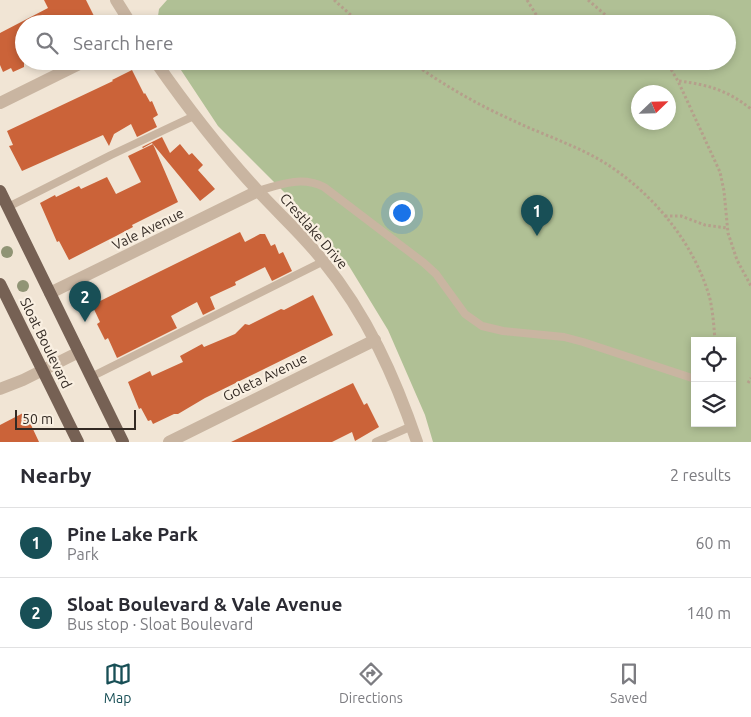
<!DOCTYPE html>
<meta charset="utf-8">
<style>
body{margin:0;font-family:Ubuntu,sans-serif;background:#f7f7f7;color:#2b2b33}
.controls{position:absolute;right:15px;bottom:15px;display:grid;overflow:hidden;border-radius:0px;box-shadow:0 2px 8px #0003}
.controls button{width:45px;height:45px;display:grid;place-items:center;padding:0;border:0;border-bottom:1px solid #e1e1e2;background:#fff;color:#2b2b33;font:25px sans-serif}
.compass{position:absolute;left:631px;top:85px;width:45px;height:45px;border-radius:50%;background:#fff;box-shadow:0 2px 8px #0003;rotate:67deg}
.scale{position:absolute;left:15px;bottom:12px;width:121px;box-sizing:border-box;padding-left:5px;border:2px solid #332a24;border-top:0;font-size:14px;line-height:18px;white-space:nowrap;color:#332a24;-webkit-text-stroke:4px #f9efe1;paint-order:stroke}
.you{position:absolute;left:401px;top:212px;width:18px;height:18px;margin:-12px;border:4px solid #fff;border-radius:50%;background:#1a73e8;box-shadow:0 0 0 8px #1a73e833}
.badge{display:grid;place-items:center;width:32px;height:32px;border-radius:50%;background:#184f56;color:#fff;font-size:16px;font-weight:700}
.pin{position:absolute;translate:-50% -41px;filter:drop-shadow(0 1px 2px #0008)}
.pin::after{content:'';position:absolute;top:26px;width:18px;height:15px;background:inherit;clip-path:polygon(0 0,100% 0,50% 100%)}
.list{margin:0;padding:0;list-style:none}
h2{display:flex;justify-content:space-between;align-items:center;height:65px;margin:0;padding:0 20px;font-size:21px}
h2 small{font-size:16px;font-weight:400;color:#7c7c81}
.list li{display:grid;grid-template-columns:32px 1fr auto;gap:15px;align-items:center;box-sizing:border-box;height:70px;padding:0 20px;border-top:1px solid #e1e1e2}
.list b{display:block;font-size:19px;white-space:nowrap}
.list p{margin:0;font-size:16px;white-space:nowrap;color:#7c7c81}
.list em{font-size:16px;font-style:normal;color:#7c7c81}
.icon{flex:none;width:28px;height:28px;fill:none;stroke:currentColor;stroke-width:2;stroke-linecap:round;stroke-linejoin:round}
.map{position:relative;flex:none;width:751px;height:442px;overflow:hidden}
.search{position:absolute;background:#fff;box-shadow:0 2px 8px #0003;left:15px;right:15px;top:15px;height:55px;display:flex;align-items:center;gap:12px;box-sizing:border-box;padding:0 18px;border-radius:28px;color:#7c7c81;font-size:19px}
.sheet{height:205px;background:#fff}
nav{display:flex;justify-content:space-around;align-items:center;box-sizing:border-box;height:70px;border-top:1px solid #e1e1e2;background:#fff;font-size:14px;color:#7c7c81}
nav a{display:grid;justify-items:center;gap:2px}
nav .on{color:#184f56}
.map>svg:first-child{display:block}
</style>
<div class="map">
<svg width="751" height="442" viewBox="0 0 751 442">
<rect width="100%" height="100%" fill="#f1e5d5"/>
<path fill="#b0c095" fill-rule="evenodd" d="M167,0H751V442H433L425,415L388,330L349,266L298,206L218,126L175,61H727V24H151L149,21L158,16L159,9ZM638,92H668V122H638ZM695,341H732V423H695Z"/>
<g fill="#cb6339">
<path d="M44,0H86L95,18L82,24H24V67L13,72L11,68L3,72L0,65V33L48,8Z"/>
<path d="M132,70L144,94L145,93L150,102L152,101L158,115L153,118L157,127L137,137L131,124L114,134L109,146L103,135L22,171L9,146L13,145L7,131L113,81L112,80Z"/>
<path d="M162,137L170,153L180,144L189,155L192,153L203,165L198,170L215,189L200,201L152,143L143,148L142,147Z"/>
<path d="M153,144L178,202L132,225L133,227L116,236L69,260L59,241L57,242L40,203L55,195L56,197L79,186L81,189L107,177L116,194L141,182L128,156Z"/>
<path d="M240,232L245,242L260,234H265L271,246L275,244L279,254L283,252L292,271L272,281L265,267L235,282L236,285L210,297L215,309L203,315L197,302L171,316L177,328L117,358L108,338L105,340L97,324L100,322L92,305Z"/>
<path d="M313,295L333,335L205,398L178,414H174L153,424L151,420L148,421L141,408L139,409L128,382L150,371L152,376L183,362L180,356L202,344L204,347L235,334L245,324L249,325L281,309L284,310Z"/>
<path d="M353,383L364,405L367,403L379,427L355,441L352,432L332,442H231Z"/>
<path d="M25,412L39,442H0V425Z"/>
</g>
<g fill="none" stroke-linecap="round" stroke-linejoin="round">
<g stroke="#b59f8b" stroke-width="3" stroke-dasharray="2.5 2.5" stroke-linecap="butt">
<path d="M334,0L361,24"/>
<path d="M527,0L542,24"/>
<path d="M588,0L616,24"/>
<path d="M410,61C442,84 476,104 512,120C543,135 576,145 605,163C653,193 695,244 710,299C713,313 714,327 715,341"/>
<path d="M666,61L678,81L720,172L724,191L728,233L737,260L751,286"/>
<path d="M679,81C709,85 727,90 751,109"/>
<path d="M665,216H681L705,225L727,228"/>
<path d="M748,383L751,378"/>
</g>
<g stroke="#c9b5a1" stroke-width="8">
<path d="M258,191C281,184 302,176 324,187L424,263L436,274L465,314L482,326L503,331L564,337L583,342L695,379"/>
<path d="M8,207L111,155L194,116"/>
<path d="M91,377L324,261"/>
<path d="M376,442L412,426"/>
</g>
<g stroke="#c9b5a1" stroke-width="12">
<path d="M116,0L131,24"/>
<path d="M155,61C187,107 221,151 259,192C280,215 304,236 323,261C367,315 395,377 417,442"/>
<path d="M0,103L85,61"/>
<path d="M50,293L258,191"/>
<path d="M0,389L23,380L79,352"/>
<path d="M169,442L375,340"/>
</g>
<g stroke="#766154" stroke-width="12">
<path d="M0,191L123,442"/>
<path d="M0,284L78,442"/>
</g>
</g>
<g fill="#909475">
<circle cx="7" cy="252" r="6"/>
<circle cx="23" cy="286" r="6"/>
</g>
<g text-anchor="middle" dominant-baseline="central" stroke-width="4.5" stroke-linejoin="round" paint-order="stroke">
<g font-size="14" fill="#332a24" stroke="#f9efe1">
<text transform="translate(148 229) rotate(-26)">Vale Avenue</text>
<text transform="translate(314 231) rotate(49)">Crestlake Drive</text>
<text transform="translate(46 343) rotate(64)">Sloat Boulevard</text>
<text transform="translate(265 377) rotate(-26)">Goleta Avenue</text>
</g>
</g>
</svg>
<div class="controls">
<button><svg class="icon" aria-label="locate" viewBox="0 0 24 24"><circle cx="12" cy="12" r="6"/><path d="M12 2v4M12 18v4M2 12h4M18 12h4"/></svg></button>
<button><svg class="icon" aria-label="layers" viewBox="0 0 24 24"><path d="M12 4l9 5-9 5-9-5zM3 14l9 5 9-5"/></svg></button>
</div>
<svg class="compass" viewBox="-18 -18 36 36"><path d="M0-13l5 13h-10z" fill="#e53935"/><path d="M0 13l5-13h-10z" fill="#7c7c81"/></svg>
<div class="scale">50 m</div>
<div class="you"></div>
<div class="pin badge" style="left:537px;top:236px">1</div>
<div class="pin badge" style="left:85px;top:322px">2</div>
<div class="search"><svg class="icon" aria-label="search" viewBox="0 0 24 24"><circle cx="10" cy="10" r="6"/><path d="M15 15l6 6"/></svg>Search here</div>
</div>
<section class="sheet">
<h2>Nearby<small>2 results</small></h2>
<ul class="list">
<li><span class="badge">1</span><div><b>Pine Lake Park</b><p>Park</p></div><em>60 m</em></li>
<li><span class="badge">2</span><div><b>Sloat Boulevard &amp; Vale Avenue</b><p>Bus stop · Sloat Boulevard</p></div><em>140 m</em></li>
</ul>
</section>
<nav>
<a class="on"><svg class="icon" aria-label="map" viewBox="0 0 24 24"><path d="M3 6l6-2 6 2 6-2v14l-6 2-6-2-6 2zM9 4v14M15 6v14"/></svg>Map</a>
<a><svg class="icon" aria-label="directions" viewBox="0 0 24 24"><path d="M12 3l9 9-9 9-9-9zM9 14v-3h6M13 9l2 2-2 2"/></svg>Directions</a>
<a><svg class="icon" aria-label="saved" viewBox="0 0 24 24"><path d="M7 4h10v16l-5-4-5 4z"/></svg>Saved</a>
</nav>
